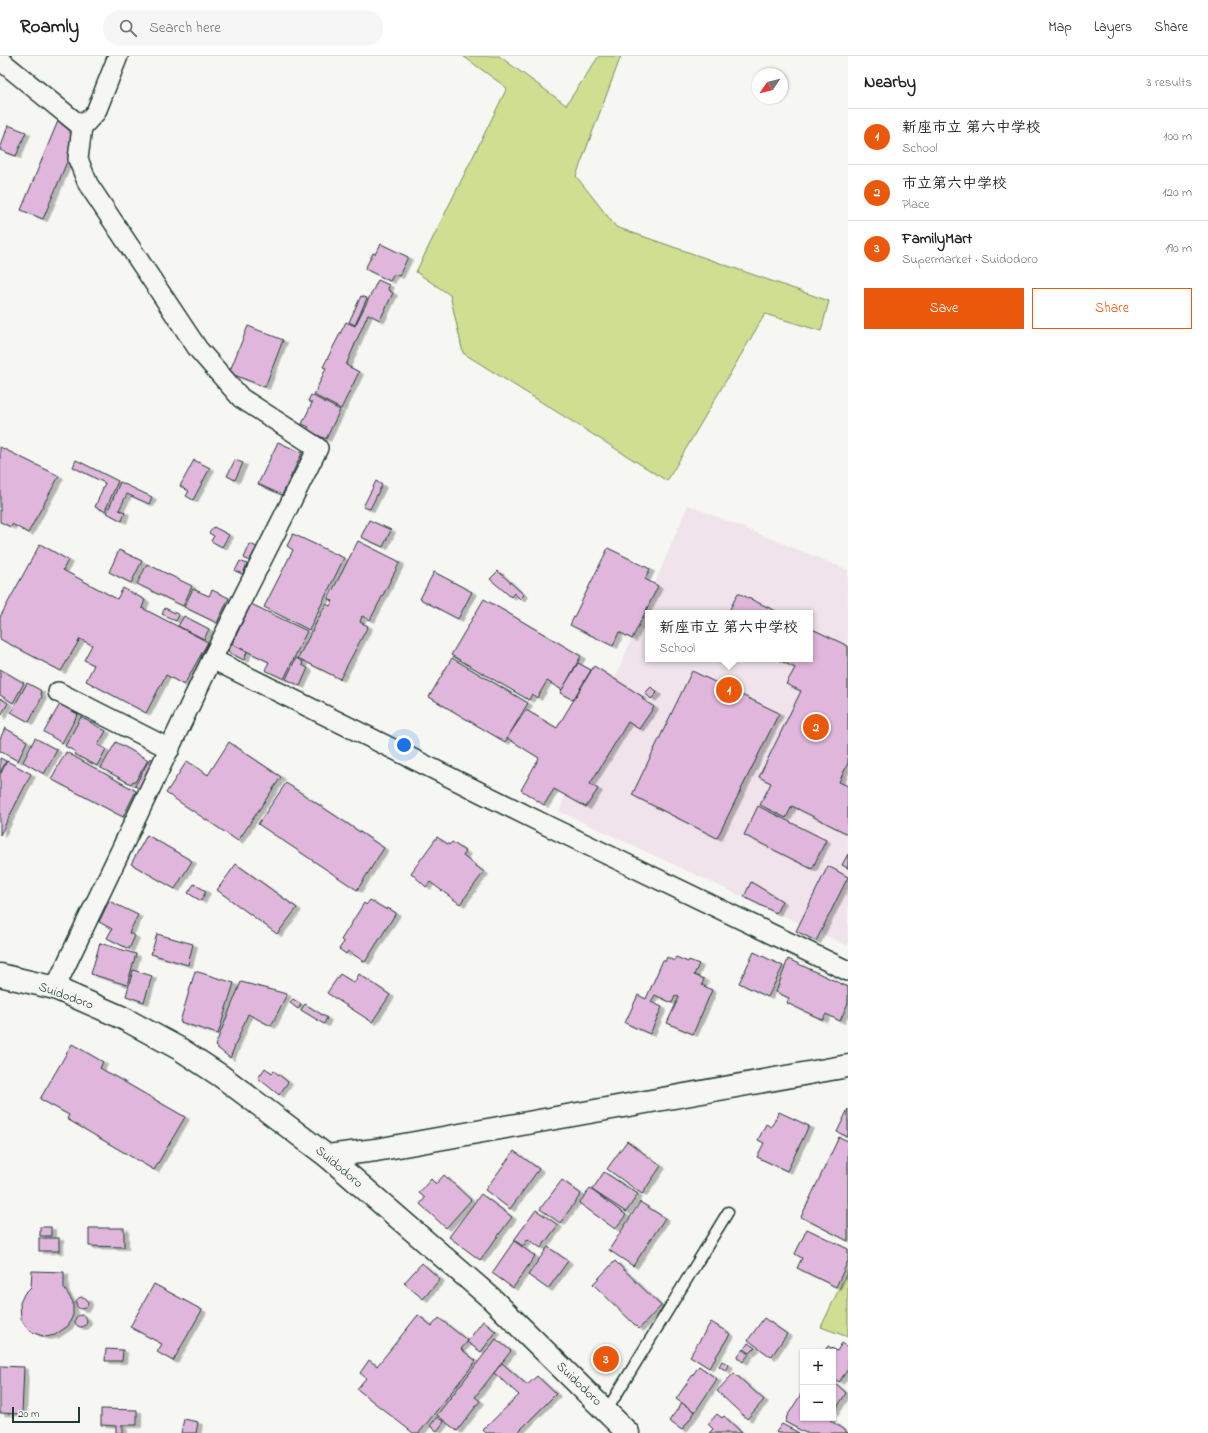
<!DOCTYPE html>
<meta charset="utf-8">
<style>
body{margin:0;font-family:"Indie Flower","Klee One",sans-serif;background:#f6f6f6;color:#222}
.controls{position:absolute;right:12px;bottom:12px;display:grid;overflow:hidden;border-radius:0px;box-shadow:0 1px 3px #0004}
.controls button{width:36px;height:36px;display:grid;place-items:center;padding:0;border:0;border-bottom:1px solid #e0e0e0;background:#fff;color:#222;font:20px sans-serif}
.compass{position:absolute;left:752px;top:12px;width:36px;height:36px;border-radius:50%;background:#fff;box-shadow:0 1px 3px #0004;rotate:235deg}
.scale{position:absolute;left:12px;bottom:10px;width:68px;box-sizing:border-box;padding-left:4px;border:2px solid #1f3d34;border-top:0;font-size:11px;line-height:14px;white-space:nowrap;color:#1f3d34;-webkit-text-stroke:3px #f6f6f2;paint-order:stroke}
.you{position:absolute;left:404px;top:689px;width:14px;height:14px;margin:-10px;border:3px solid #fff;border-radius:50%;background:#1a73e8;box-shadow:0 0 0 6px #1a73e833}
.badge{display:grid;place-items:center;width:26px;height:26px;border-radius:50%;background:#ea580c;color:#fff;font-size:13px;font-weight:700}
.pin{position:absolute;translate:-50% -50%;border:2px solid #fff;box-shadow:0 1px 4px #0006}
.popup{position:absolute;left:645px;top:554px;width:168px;height:52px;box-sizing:border-box;display:grid;place-content:center;border-radius:0px;background:#fff;filter:drop-shadow(0 1px 3px #0005);font-size:13px;white-space:nowrap;color:#767676}
.popup b{font-size:15px;color:#222}
.popup::after{content:'';position:absolute;left:50%;top:100%;margin-left:-8px;border:8px solid transparent;border-top-color:#fff}
.list{margin:0;padding:0;list-style:none}
h2{display:flex;justify-content:space-between;align-items:center;height:52px;margin:0;padding:0 16px;font-size:17px}
h2 small{font-size:13px;font-weight:400;color:#767676}
.list li{display:grid;grid-template-columns:26px 1fr auto;gap:12px;align-items:center;box-sizing:border-box;height:56px;padding:0 16px;border-top:1px solid #e0e0e0}
.list b{display:block;font-size:15px;white-space:nowrap}
.list p{margin:0;font-size:13px;white-space:nowrap;color:#767676}
.list em{font-size:13px;font-style:normal;color:#767676}
.actions{display:flex;gap:8px;padding:12px 16px}
.actions a{flex:1;padding:9px 0;border:1px solid #ea580c;border-radius:0px;text-align:center;font-size:14px;color:#ea580c}
.actions .main{background:#ea580c;color:#fff}
.icon{flex:none;width:22px;height:22px;fill:none;stroke:currentColor;stroke-width:2;stroke-linecap:round;stroke-linejoin:round}
.map{position:relative;flex:none;width:848px;height:1377px;overflow:hidden}
header{display:flex;align-items:center;gap:24px;box-sizing:border-box;height:56px;padding:0 20px;background:#fff;border-bottom:1px solid #e0e0e0}
header strong{font-size:19px}
nav{display:flex;gap:22px;margin-inline-start:auto;font-size:14px}
.search{width:280px;height:36px;background:#f6f6f6;display:flex;align-items:center;gap:10px;box-sizing:border-box;padding:0 14px;border-radius:22px;color:#767676;font-size:15px}
main{display:flex}
aside{flex:1;background:#fff}
.map>svg:first-child{display:block}
</style>
<header>
<strong>Roamly</strong>
<div class="search"><svg class="icon" aria-label="search" viewBox="0 0 24 24"><circle cx="10" cy="10" r="6"/><path d="M15 15l6 6"/></svg>Search here</div>
<nav><a>Map</a><a>Layers</a><a>Share</a></nav>
</header>
<main>
<div class="map">
<svg width="848" height="1377" viewBox="0 0 848 1377">
<defs>
<filter id="shadow"><feDropShadow dx="4.5" dy="2.5" stdDeviation="0" flood-color="#0004"/></filter>
</defs>
<rect width="100%" height="100%" fill="#f6f6f2"/>
<filter id="ink" filterUnits="userSpaceOnUse"><feTurbulence type="fractalNoise" baseFrequency=".025" numOctaves="2"/><feDisplacementMap in="SourceGraphic" scale="8" xChannelSelector="R" yChannelSelector="G"/><feConvolveMatrix kernelMatrix="1 2 1 2 8 2 1 2 1" color-interpolation-filters="sRGB"/></filter>
<g filter="url(#ink)">
<path fill="#f0e3eb" fill-rule="evenodd" d="M688,449L848,514V890L559,755ZM648,557H810V603H648Z"/>
<g fill="#cfde91" stroke="#778e62">
<path d="M463,0H499L566,49L599,0H621L576,120L616,171L829,245L821,275L765,258L667,425L463,297L450,239L416,216L507,32Z"/>
<path d="M848,1214V1281L821,1271Z"/>
</g>
<g fill="#e1b6dc" stroke="#1f3d34" filter="url(#shadow)">
<path d="M58,65L70,75L72,94L43,163L21,154Z"/>
<path d="M8,69L26,76L16,100L0,94Z"/>
<path d="M381,188L408,201L399,220L394,218L390,225L365,213L373,197L375,198Z"/>
<path d="M378,224L389,229L388,234L393,237L380,264L368,258L346,309L359,316L341,353L314,339L326,312L323,311L346,266L355,270Z"/>
<path d="M361,240L367,242L355,269L349,266Z"/>
<path d="M248,270L283,284L265,331L229,317Z"/>
<path d="M311,339L340,354L326,383L307,374L309,371L302,368L312,347L308,345Z"/>
<path d="M278,386L302,397L282,439L258,428Z"/>
<path d="M0,391L59,420L28,477L12,468L11,471L0,466Z"/>
<path d="M76,404L118,425L105,455L95,451L105,427L73,411Z"/>
<path d="M194,404L210,412L193,444L186,440L189,435L180,430Z"/>
<path d="M235,404L243,407L235,424L227,420Z"/>
<path d="M376,425L382,429L370,453L363,451Z"/>
<path d="M120,426L152,441L149,448L127,438L119,454L125,456L122,465L107,457Z"/>
<path d="M369,464L391,474L383,491L361,481Z"/>
<path d="M214,471L229,479L222,491L211,485L214,480L209,477Z"/>
<path d="M293,478L344,502L309,574L264,551L293,494L287,490Z"/>
<path d="M358,485L400,506L370,564L362,560L360,566L368,570L340,623L298,602L326,548L330,550L333,545L328,543Z"/>
<path d="M40,488L68,504L63,514L117,543L123,532L145,544L142,552L208,586L184,629L166,619L146,657L86,625L94,609L84,604L92,589L80,583L61,615L0,583V561Z"/>
<path d="M250,488L257,491L249,505L244,502Z"/>
<path d="M608,492L650,513L645,523L658,530L632,583L619,576L613,590L570,569Z"/>
<path d="M119,494L142,505L131,527L109,516Z"/>
<path d="M240,505L247,508L243,518L235,515Z"/>
<path d="M147,508L192,530L183,550L137,528Z"/>
<path d="M498,515L524,539L520,543L514,537L511,541L490,523Z"/>
<path d="M434,516L472,536L458,563L420,543Z"/>
<path d="M193,533L209,540L212,534L229,542L217,567L184,551Z"/>
<path d="M738,537L780,557H728Z"/>
<path d="M484,543L581,600L562,634L547,625L537,642L532,638L529,644L451,599Z"/>
<path d="M251,548L307,575L284,623L265,614L269,606L232,588Z"/>
<path d="M165,552L179,559L176,565L162,558Z"/>
<path d="M184,560L209,573L204,583L178,570Z"/>
<path d="M810,572L848,590V707L839,726L848,730V778L792,750L786,762L760,749L771,727L759,721L801,635L786,628L795,612L777,603H810Z"/>
<path d="M232,588L247,596L244,604L228,596Z"/>
<path d="M296,602L303,606L302,609L308,612L300,630L286,623Z"/>
<path d="M452,602L528,647L505,686L429,641Z"/>
<path d="M578,607L591,614L573,644L560,637Z"/>
<path d="M594,610L643,641L642,643L654,651L639,673L628,666L590,728L598,733L586,751L554,733L544,749L521,734L539,702L507,682L526,654L557,672Z"/>
<path d="M0,613L24,627L13,647L0,639Z"/>
<path d="M692,615L779,657L717,782L632,739Z"/>
<path d="M27,627L40,634L42,641L29,666L11,656Z"/>
<path d="M651,631L657,637L651,643L645,637Z"/>
<path d="M0,642L8,647L0,661Z"/>
<path d="M60,648L78,658L62,687L44,676Z"/>
<path d="M81,661L106,675L98,689L106,693L97,710L74,698L76,696L65,690Z"/>
<path d="M5,672L27,685L18,705L0,695V683Z"/>
<path d="M35,682L57,694L44,718L23,706Z"/>
<path d="M116,686L148,704L135,726L133,725L131,728L101,712Z"/>
<path d="M229,686L281,721L238,785L166,737L187,705L208,719Z"/>
<path d="M66,696L136,735L123,761L51,723Z"/>
<path d="M0,702L6,705L0,717Z"/>
<path d="M150,702L155,705L141,734L135,730Z"/>
<path d="M7,705L31,718L0,779V719Z"/>
<path d="M286,727L384,792L357,834L258,768Z"/>
<path d="M758,750L826,784L812,813L744,779Z"/>
<path d="M147,779L192,805L175,833L131,808Z"/>
<path d="M437,781L449,789L452,786L466,796L463,800L484,816L460,848L430,826L426,831L411,817Z"/>
<path d="M848,798V812L842,809Z"/>
<path d="M236,808L297,852L277,878L217,834Z"/>
<path d="M828,810L848,821L816,885L796,875Z"/>
<path d="M751,826L782,845L776,857L744,841Z"/>
<path d="M194,828L206,835L201,845L188,837Z"/>
<path d="M370,844L387,854L388,852L396,857L365,906L348,895L346,898L339,893L344,886L341,884L364,847L366,849Z"/>
<path d="M109,845L138,859L129,877L135,880L129,893L107,882L112,873L99,866Z"/>
<path d="M157,878L193,888L188,909L151,898Z"/>
<path d="M100,887L136,898L127,929L91,918Z"/>
<path d="M754,896L783,910L768,941L739,927Z"/>
<path d="M667,901L674,905L676,901L688,906L689,904L699,908L694,919L704,923L702,929L712,934L693,978L667,967L679,941L675,940L672,947L655,939L651,946L662,951L650,978L625,967L638,939L646,943L663,904L665,906Z"/>
<path d="M788,903L848,931V947L840,965L826,958L823,964L787,947L789,942L776,936Z"/>
<path d="M133,914L152,920L144,946L126,940Z"/>
<path d="M195,915L234,927L218,978L180,966Z"/>
<path d="M340,918L354,927L359,918L390,939L372,966L327,937Z"/>
<path d="M241,926L287,938L271,970L248,958L230,1002L215,990Z"/>
<path d="M293,943L301,948L298,953L290,947Z"/>
<path d="M305,948L327,962L324,968L301,954Z"/>
<path d="M72,988L103,1006L100,1012L185,1061L154,1114L67,1063L69,1059L40,1043Z"/>
<path d="M265,1012L272,1017L274,1015L288,1026L279,1039L258,1022Z"/>
<path d="M848,1053V1081L837,1076Z"/>
<path d="M779,1056L809,1070L787,1115L757,1101L764,1087L758,1084L766,1068L771,1071Z"/>
<path d="M839,1081L848,1085V1185L801,1161Z"/>
<path d="M627,1085L661,1110L642,1138L607,1113Z"/>
<path d="M514,1095L539,1113L510,1153L485,1134Z"/>
<path d="M604,1116L638,1138L626,1156L592,1134Z"/>
<path d="M444,1119L471,1144L446,1172L420,1148L425,1142L419,1137L431,1123L436,1128Z"/>
<path d="M562,1124L581,1138L560,1167L540,1153Z"/>
<path d="M590,1133L626,1159L615,1173L579,1147Z"/>
<path d="M481,1138L512,1161L480,1204L449,1181Z"/>
<path d="M640,1146L665,1162L633,1210L609,1194Z"/>
<path d="M536,1154L558,1169L541,1192L528,1183L523,1190L514,1184Z"/>
<rect x="40" y="1171" width="11" height="9"/>
<path d="M89,1172H124V1191L89,1190Z"/>
<path d="M807,1173L848,1193V1205L836,1231L797,1212L802,1202L795,1198Z"/>
<rect x="39" y="1182" width="20" height="13"/>
<path d="M514,1185L535,1200L513,1232L492,1217Z"/>
<path d="M548,1191L568,1205L548,1233L528,1219Z"/>
<path d="M615,1205L661,1250L639,1273L593,1228Z"/>
<path d="M422,1207L440,1223L423,1243L404,1227Z"/>
<path d="M32,1215L64,1216V1232L73,1246V1259L68,1270L55,1279L46,1281L34,1277L26,1271L21,1263L20,1247L24,1238L31,1231Z"/>
<path d="M154,1228L202,1254L173,1305L157,1296L162,1288L130,1271Z"/>
<circle cx="82" cy="1247" r="6"/>
<path d="M418,1259L432,1270L439,1262L468,1285L461,1293L476,1305L419,1377H413L357,1333L366,1322L360,1317L369,1304L377,1310Z"/>
<circle cx="81" cy="1265" r="6"/>
<path d="M764,1262L787,1278L771,1301L748,1284Z"/>
<path d="M483,1265L496,1276L481,1296L467,1286Z"/>
<path d="M711,1266L730,1278L709,1312L690,1300Z"/>
<path d="M496,1283L511,1295L475,1341L480,1345L457,1375L437,1359Z"/>
<path d="M748,1287L755,1292L750,1297L744,1293Z"/>
<path d="M842,1287L848,1291V1313L839,1326L833,1322V1296H824L828,1290L837,1295Z"/>
<path d="M106,1293L123,1294L122,1305H105Z"/>
<path d="M743,1293L749,1298L743,1306L737,1301Z"/>
<path d="M722,1305L729,1309L726,1315L719,1310Z"/>
<path d="M502,1307L527,1329L537,1320L556,1338L517,1377H486L483,1374L519,1339L494,1317Z"/>
<path d="M0,1310L24,1311L22,1358L0,1357Z"/>
<path d="M699,1310L717,1323L695,1356L676,1343Z"/>
<path d="M734,1317L764,1344L747,1363L717,1335Z"/>
<path d="M833,1325L846,1337L833,1358Z"/>
<path d="M803,1335V1362H831L830,1364L848,1377H806L785,1366L787,1363L786,1362Z"/>
<path d="M682,1347L695,1356L682,1374L669,1365Z"/>
<path d="M101,1353L137,1354V1369H121L123,1372V1377H116V1370L101,1369Z"/>
<path d="M717,1358L722,1362L724,1360L742,1377H709L713,1373L708,1368Z"/>
<path d="M437,1361L444,1366L437,1375L430,1370Z"/>
<path d="M184,1363L198,1366L196,1377H181Z"/>
<path d="M782,1368L799,1377H777L776,1376Z"/>
</g>
<g fill="none" stroke-linecap="round" stroke-linejoin="round">
<defs>
<path id="service" d="M607,1354L728,1156"/>
<g id="minor">
<path d="M0,4L82,71"/>
<path d="M212,603L548,770L848,915"/>
<path d="M58,636L170,693"/>
<path d="M55,932L212,603L318,392L241,342L198,293L88,128L78,103L82,71L96,56L118,0"/>
</g>
<g id="tertiary">
<path d="M0,919L55,932L121,961L180,993L221,1020L327,1100L492,1243L628,1377"/>
<path d="M327,1100L376,1094L848,1010"/>
</g>
</defs>
<use href="#service" stroke="#1f3d34" stroke-width="13"/>
<use href="#minor" stroke="#1f3d34" stroke-width="22"/>
<use href="#tertiary" stroke="#1f3d34" stroke-width="25"/>
<use href="#service" stroke="#f6f6f2" stroke-width="10"/>
<use href="#minor" stroke="#f6f6f2" stroke-width="19"/>
<use href="#tertiary" stroke="#f6f6f2" stroke-width="22"/>
</g>
</g>
<g text-anchor="middle" dominant-baseline="central" stroke-width="3.5" stroke-linejoin="round" paint-order="stroke">
<g font-size="13" fill="#1f3d34" stroke="#f6f6f2">
<text transform="translate(66 940) rotate(20)">Suidodoro</text>
<text transform="translate(339 1111) rotate(40)">Suidodoro</text>
<text transform="translate(579 1328) rotate(44)">Suidodoro</text>
</g>
</g>
</svg>
<div class="controls">
<button>+</button>
<button>−</button>
</div>
<svg class="compass" viewBox="-18 -18 36 36"><path d="M0-13l5 13h-10z" fill="#e53935"/><path d="M0 13l5-13h-10z" fill="#767676"/></svg>
<div class="scale">20 m</div>
<div class="you"></div>
<div class="pin badge" style="left:729px;top:634px">1</div>
<div class="popup"><b>新座市立 第六中学校</b>School</div>
<div class="pin badge" style="left:816px;top:671px">2</div>
<div class="pin badge" style="left:606px;top:1303px">3</div>
</div>
<aside>
<h2>Nearby<small>3 results</small></h2>
<ul class="list">
<li><span class="badge">1</span><div><b>新座市立 第六中学校</b><p>School</p></div><em>100 m</em></li>
<li><span class="badge">2</span><div><b>市立第六中学校</b><p>Place</p></div><em>120 m</em></li>
<li><span class="badge">3</span><div><b>FamilyMart</b><p>Supermarket · Suidodoro</p></div><em>190 m</em></li>
</ul>
<div class="actions"><a class="main">Save</a><a>Share</a></div>
</aside>
</main>
